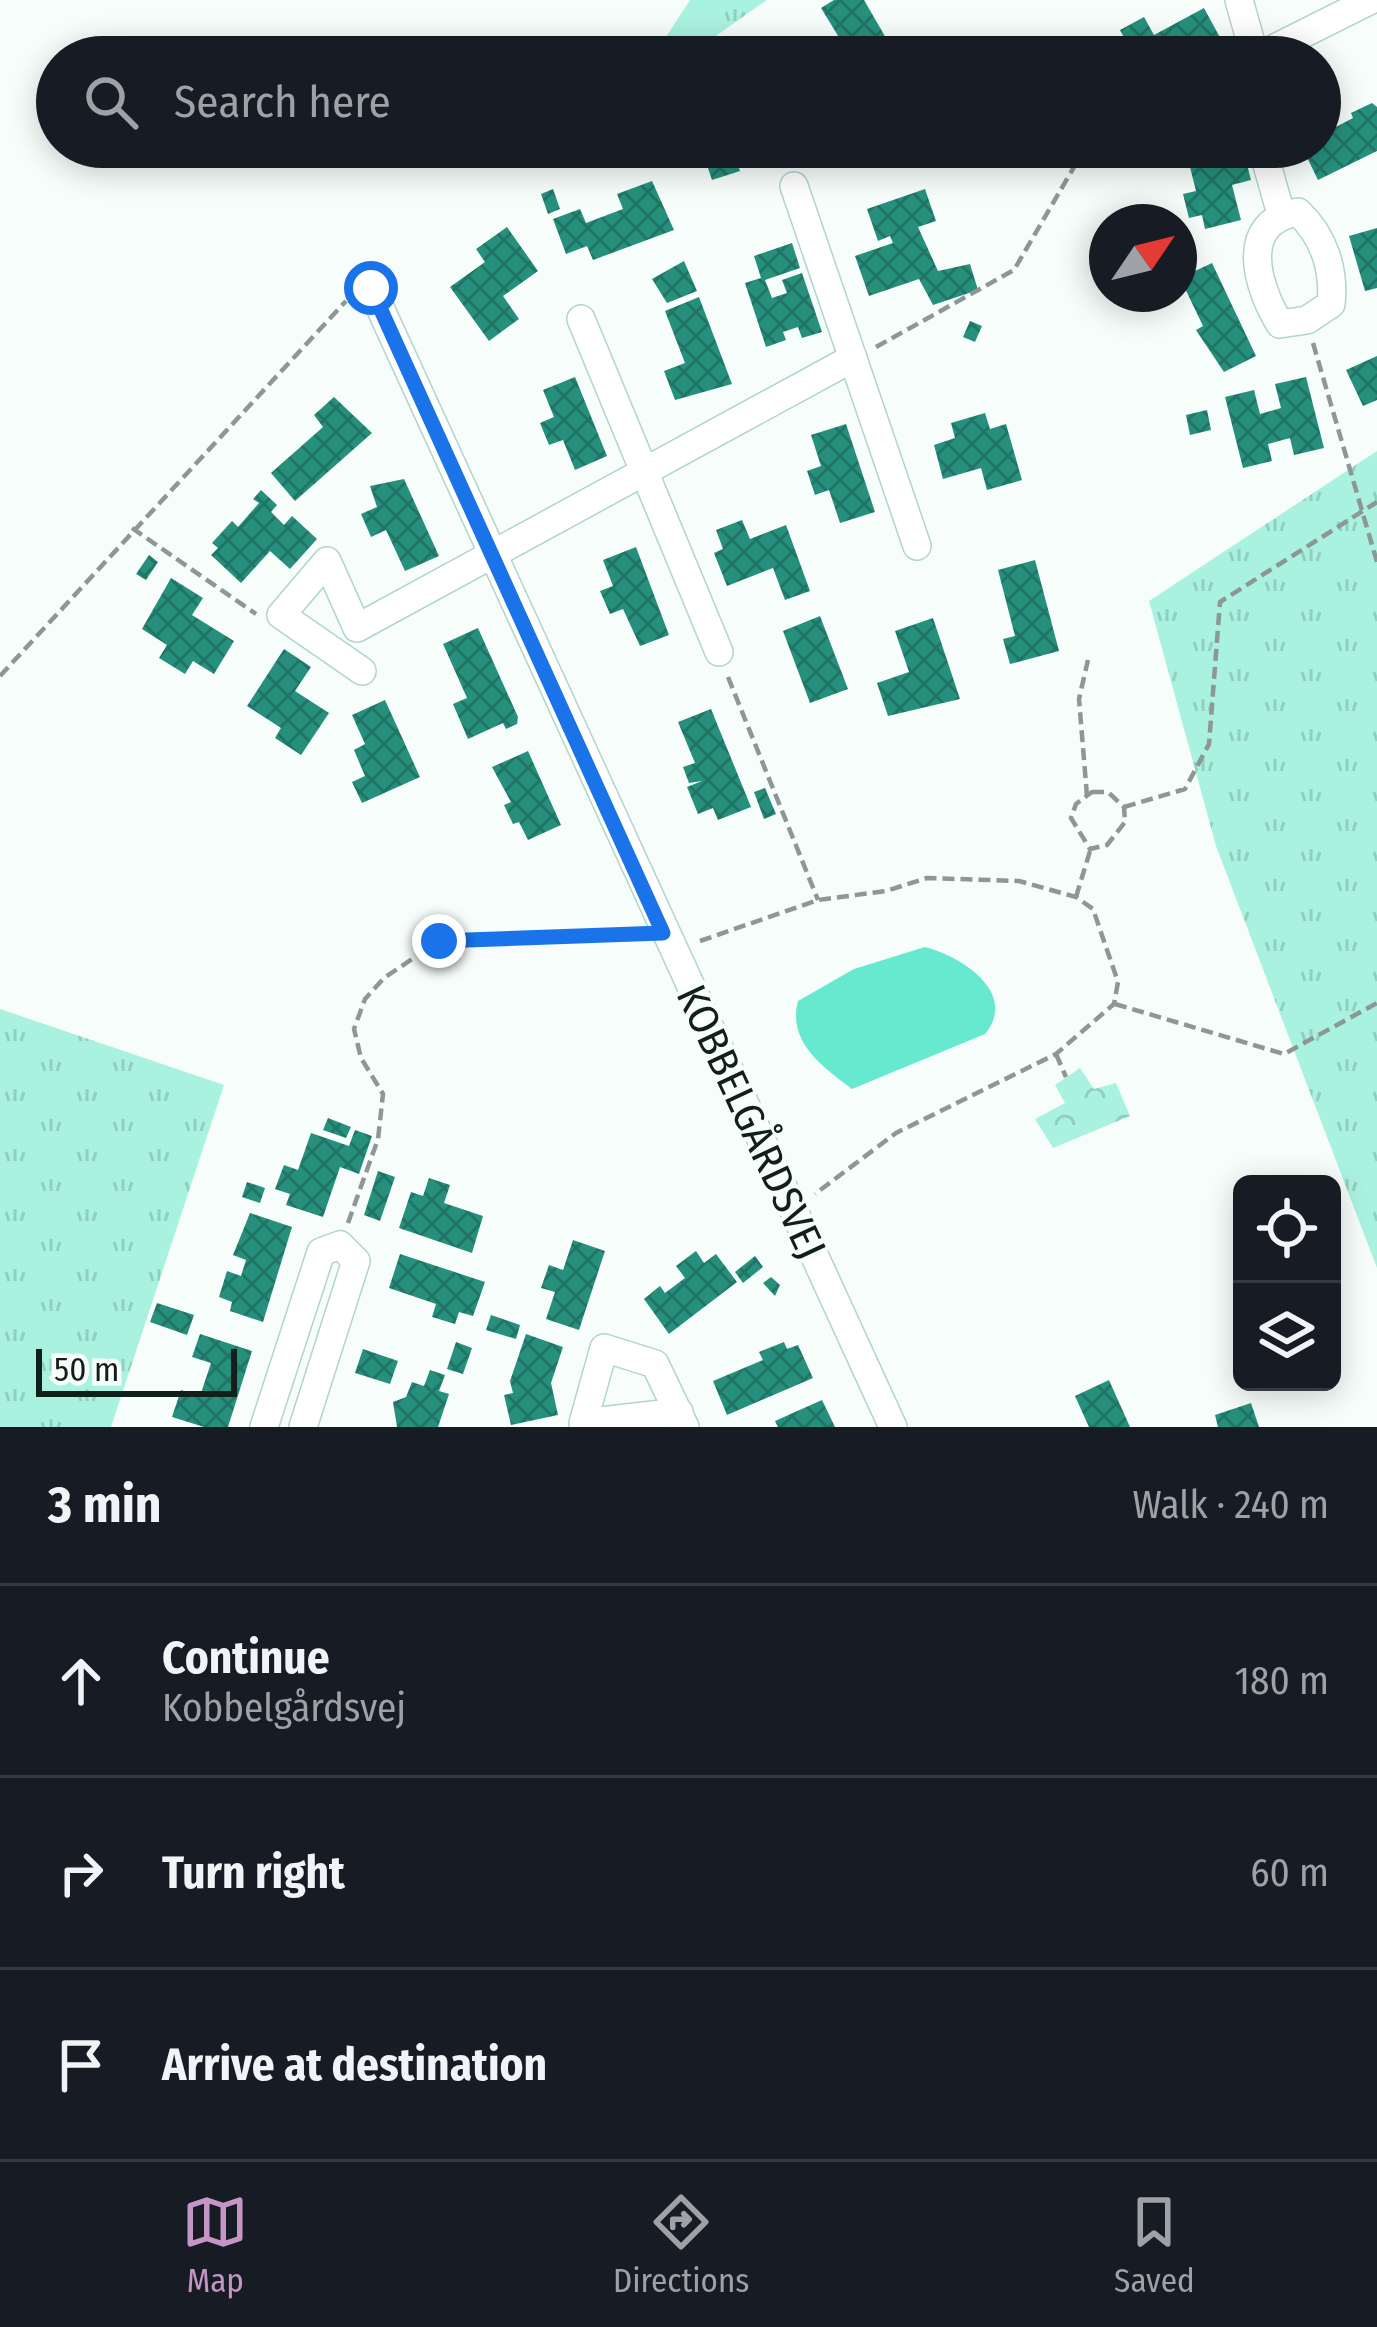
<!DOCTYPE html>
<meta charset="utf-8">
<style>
body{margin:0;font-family:"Fira Sans Condensed",sans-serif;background:#20242c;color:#f1f3f6}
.controls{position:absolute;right:36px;bottom:36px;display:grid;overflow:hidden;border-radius:18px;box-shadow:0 6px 30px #0003}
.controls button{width:108px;height:108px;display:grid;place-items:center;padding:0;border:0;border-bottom:3px solid #363941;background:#171b24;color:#f1f3f6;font:60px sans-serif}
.compass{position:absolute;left:1089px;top:204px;width:108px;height:108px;border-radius:50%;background:#171b24;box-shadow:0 6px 30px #0003;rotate:55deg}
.scale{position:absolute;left:36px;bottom:30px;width:201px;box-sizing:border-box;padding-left:12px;border:6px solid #111f1b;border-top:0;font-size:33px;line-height:42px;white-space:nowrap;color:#111f1b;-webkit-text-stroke:9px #f6fdfb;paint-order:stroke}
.stop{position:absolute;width:36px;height:36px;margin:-27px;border:9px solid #1a73e8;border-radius:50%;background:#fff}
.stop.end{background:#1a73e8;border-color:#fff;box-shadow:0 3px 12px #0008}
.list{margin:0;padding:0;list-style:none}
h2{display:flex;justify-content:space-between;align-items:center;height:156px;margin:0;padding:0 48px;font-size:51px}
h2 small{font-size:39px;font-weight:400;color:#9ea1a6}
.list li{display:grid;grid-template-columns:78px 1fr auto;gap:36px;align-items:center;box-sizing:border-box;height:192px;padding:0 48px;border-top:3px solid #363941}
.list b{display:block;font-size:45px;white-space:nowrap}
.list p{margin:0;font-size:39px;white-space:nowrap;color:#9ea1a6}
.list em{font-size:39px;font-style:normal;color:#9ea1a6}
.icon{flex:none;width:66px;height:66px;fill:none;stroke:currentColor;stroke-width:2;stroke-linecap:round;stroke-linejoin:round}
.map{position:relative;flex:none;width:1377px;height:1427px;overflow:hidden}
.search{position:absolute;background:#171b24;box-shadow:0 6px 30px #0003;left:36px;right:36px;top:36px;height:132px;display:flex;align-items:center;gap:30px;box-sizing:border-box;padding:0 42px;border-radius:66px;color:#9ea1a6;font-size:45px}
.sheet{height:732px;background:#171b24}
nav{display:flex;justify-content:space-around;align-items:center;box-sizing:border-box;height:168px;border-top:3px solid #363941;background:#171b24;font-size:33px;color:#9ea1a6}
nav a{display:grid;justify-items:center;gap:6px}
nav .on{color:#c396c6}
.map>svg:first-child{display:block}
</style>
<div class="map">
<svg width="1377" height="1427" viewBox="0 0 1377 1427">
<defs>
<pattern id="grass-tufts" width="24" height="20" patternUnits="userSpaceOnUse" patternTransform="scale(3)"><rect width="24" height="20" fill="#aaf2e0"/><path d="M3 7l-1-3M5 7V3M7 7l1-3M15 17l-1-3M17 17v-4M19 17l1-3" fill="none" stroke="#91cfc0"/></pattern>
<pattern id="forest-crowns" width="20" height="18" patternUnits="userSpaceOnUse" patternTransform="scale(3)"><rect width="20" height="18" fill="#aaf2e0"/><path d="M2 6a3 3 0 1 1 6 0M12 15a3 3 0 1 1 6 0" fill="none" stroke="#91cfc0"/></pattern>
<pattern id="building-cross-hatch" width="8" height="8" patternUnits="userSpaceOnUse" patternTransform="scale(3)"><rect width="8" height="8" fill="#27907d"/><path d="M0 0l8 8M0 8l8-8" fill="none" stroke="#207566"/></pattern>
</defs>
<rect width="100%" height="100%" fill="#f6fdfb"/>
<g fill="url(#grass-tufts)">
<path d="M690,0H767L686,57H653Z"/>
<path d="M1377,451V1268L1216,846L1149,601Z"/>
<path d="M0,1009L224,1085L111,1427H0Z"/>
</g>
<path fill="url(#forest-crowns)" d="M1080,1068L1094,1089L1116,1083L1130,1116L1053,1148L1035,1119L1065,1103L1055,1085Z"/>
<path fill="#66e9ce" d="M925,947C961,956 1019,993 985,1034L852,1089C823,1067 787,1042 798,1001L854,969Z"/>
<g fill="url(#building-cross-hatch)">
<path d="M834,0H864L897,57H851L821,8Z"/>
<path d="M1204,8L1223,43L1197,57H1114L1130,49L1120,30L1144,17L1154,35Z"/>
<path d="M1372,103L1377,107V151L1318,180L1302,147H1320V128L1327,124L1330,130L1353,118L1351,113Z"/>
<path d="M701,147H732L740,171L712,180Z"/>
<path d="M1243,149L1251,180L1232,185L1241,220L1205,229L1202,215L1189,218L1183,194L1196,191L1189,163Z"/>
<path d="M652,181L674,230L593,260L587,246L566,254L553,219L580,209L586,223L623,209L617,194Z"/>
<path d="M553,189L560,209L548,214L541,194Z"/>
<path d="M925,189L936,221L918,227L938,271L970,264L978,290L933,305L919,279L869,296L855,256L893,243L890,236L878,241L867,209Z"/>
<path d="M507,227L538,271L503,296L519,319L489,341L450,287L485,262L476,249Z"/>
<path d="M1377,228V288L1365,291L1349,236Z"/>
<path d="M792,243L800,268L765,280L772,298L787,293L782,280L802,273L822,332L802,338L798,327L783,332L786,340L766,347L745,283L761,278L754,256Z"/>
<path d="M684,261L697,291L667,303L652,279Z"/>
<path d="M1212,263L1256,356L1224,372L1196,330L1203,326L1180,278Z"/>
<path d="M699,297L732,384L675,400L664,371L685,363L665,311Z"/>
<path d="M970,321L982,326L975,342L963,337Z"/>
<path d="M1377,356V400L1363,406L1346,370Z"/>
<path d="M575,377L607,456L575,470L563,440L549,445L540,423L554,417L543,390Z"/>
<path d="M1306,377L1324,448L1294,455L1290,438L1268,444L1272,461L1243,468L1225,397L1254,390L1260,414L1281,408L1275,384Z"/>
<path d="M334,397L372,433L295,501L271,473L323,427L314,415Z"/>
<path d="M1207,410L1211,430L1190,435L1186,415Z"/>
<path d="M985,413L990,429L1006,424L1022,480L987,490L981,468L943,479L934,445L955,438L951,423Z"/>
<path d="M846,424L875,512L840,523L829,490L815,495L807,471L821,466L811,435Z"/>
<path d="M404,479L439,556L405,571L386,530L371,537L361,514L377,507L370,486Z"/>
<path d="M261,490L277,505L271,512L284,525L292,516L317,539L290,569L270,551L241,583L211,555L218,548L212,543L232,521L238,527L259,503L253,499Z"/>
<path d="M742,520L750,539L786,525L810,591L785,600L773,568L727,586L714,553L723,549L716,530Z"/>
<path d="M636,547L669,635L640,646L623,609L610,614L600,591L613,586L603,560Z"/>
<path d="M149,555L158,562L146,580L136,574Z"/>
<path d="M1035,560L1059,651L1010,664L1003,639L1015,636L998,570Z"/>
<path d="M171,578L203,598L192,615L234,641L214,674L193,661L185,674L159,658L167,645L142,629Z"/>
<path d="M820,616L848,689L810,703L783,631Z"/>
<path d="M933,618L960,699L888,716L877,683L909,672L895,631Z"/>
<path d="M478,628L518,717L517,724L506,729L503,723L468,739L453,704L467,698L443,644Z"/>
<path d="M284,649L311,667L295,691L329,713L301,755L275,738L281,728L247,706Z"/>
<path d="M385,700L420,777L362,803L352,782L365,776L354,750L365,744L352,715Z"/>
<path d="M711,709L751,807L718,820L713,808L698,814L687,787L702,781L689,783L683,767L695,763L678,722Z"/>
<path d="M528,751L561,825L528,840L519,822L513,824L504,805L511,802L492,767Z"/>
<path d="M765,788L776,814L764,819L754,792Z"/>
<path d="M328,1118L351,1127L346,1138L323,1130Z"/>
<path d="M355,1130L372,1136L359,1174L340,1167L323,1217L286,1205L290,1194L275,1189L284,1165L298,1170L311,1133L349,1146Z"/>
<path d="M378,1171L395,1177L380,1221L364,1215Z"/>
<path d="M429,1178L450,1185L444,1203L483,1216L472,1253L399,1228L411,1192L423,1196Z"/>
<path d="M247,1182L265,1188L260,1203L242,1197Z"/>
<path d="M250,1213L292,1227L263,1322L230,1311L232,1302L219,1297L227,1271L241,1276L246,1260L233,1255Z"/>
<path d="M573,1240L605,1251L579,1330L546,1319L555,1292L541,1288L549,1265L563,1270Z"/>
<path d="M696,1251L704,1263L716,1254L737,1282L669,1334L644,1299L660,1286L665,1293L685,1278L676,1266Z"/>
<path d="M400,1254L485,1282L473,1316L459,1312L455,1324L432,1317L436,1304L389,1288Z"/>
<path d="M755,1256L763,1267L743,1283L735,1272Z"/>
<path d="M771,1277L780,1285L775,1296L763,1283Z"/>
<path d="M157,1303L194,1315L187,1335L150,1322Z"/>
<path d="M491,1315L520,1325L516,1339L486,1330Z"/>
<path d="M200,1334L252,1351L228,1427H204L172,1417L181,1390L200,1396L211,1363L192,1357Z"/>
<path d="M526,1334L563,1347L551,1383L558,1415L511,1425L504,1395L513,1393L510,1381Z"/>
<path d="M456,1342L472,1348L463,1374L447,1369Z"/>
<path d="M784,1342L787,1349L798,1345L813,1378L727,1415L713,1381L763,1360L759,1352Z"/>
<path d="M363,1349L398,1361L390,1384L355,1373Z"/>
<path d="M430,1370L445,1375L439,1391L449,1394L438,1427H397L393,1402L406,1397L412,1382L424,1386Z"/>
<path d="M1109,1380L1130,1427H1089L1075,1396Z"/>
<path d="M822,1400L835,1427H778L775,1421Z"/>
<path d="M1251,1403L1259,1427H1218L1215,1415Z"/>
</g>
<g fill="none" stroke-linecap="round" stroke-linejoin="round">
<defs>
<g id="street">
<path d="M1239,0L1255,57"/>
<path d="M1257,57L1371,0"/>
<path d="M1262,147L1281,214"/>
<path d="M794,186L917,546"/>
<path d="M1298,212C1323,235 1335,269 1331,304L1307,320L1280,324C1257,287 1237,222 1298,212Z"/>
<path d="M371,288L893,1427"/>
<path d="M581,319L719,652"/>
<path d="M362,671L281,615L327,561L357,628L853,358"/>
<path d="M679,1412L583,1423L604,1348L655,1364L685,1427"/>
<path d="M264,1427L321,1252L340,1245L356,1261L303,1427"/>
</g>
</defs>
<use href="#street" stroke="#b0d5cb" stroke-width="30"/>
<g stroke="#8d9794" stroke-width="4.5" stroke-dasharray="12 6" stroke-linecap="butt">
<path d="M1313,343L1377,562"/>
<path d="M876,347L1014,270L1074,167L1095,147"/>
<path d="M132,528L256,614"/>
<path d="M0,676L346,301"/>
<path d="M728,677L818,900"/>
<path d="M1092,792H1108L1124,807L1125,822L1107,845L1090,849L1071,818L1076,804Z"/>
<path d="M1087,796L1079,699L1088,660"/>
<path d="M1124,807L1185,789L1209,744L1220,602L1377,502"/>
<path d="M1076,897L1090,851"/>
<path d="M700,941L818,900L886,891L927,878L1019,881L1076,897L1093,909L1118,982L1114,1004L1056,1054L896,1133L815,1194"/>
<path d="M1115,1004L1284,1054L1377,1003"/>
<path d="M1056,1054L1066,1077"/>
<path d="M348,1223L378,1139L383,1094L361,1058L354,1029L365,999L384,978L439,941L640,934"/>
</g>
<use href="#street" stroke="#fff" stroke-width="27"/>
</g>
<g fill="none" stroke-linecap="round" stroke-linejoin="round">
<path stroke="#1a73e8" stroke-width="15" d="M371,288L663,933L439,941"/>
</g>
<g text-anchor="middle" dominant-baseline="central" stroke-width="9" stroke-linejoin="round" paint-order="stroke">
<g font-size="42" fill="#111f1b" stroke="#f6fdfb">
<text transform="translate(751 1122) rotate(65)">KOBBELGÅRDSVEJ</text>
</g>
</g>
</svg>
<div class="controls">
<button><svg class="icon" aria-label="locate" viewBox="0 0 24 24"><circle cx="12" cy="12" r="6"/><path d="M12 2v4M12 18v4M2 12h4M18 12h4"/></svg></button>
<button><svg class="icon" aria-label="layers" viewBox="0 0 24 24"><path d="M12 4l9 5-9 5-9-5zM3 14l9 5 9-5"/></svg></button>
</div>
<svg class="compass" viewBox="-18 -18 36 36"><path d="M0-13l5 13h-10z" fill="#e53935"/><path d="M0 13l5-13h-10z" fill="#9ea1a6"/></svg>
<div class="scale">50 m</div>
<div class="stop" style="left:371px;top:288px"></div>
<div class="stop end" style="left:439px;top:941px"></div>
<div class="search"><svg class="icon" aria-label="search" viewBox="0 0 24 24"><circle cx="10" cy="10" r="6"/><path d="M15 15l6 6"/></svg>Search here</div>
</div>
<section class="sheet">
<h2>3 min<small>Walk · 240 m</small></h2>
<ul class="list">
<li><svg class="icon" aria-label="ahead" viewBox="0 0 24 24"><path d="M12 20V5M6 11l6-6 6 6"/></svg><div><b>Continue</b><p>Kobbelgårdsvej</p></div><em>180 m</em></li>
<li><svg class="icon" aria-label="right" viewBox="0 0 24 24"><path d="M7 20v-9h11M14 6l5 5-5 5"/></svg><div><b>Turn right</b></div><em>60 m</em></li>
<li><svg class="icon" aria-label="arrive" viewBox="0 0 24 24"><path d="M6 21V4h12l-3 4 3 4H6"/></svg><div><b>Arrive at destination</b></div></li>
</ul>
</section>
<nav>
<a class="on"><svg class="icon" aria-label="map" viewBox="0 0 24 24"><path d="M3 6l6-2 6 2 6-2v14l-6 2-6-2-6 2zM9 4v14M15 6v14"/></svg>Map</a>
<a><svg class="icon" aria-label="directions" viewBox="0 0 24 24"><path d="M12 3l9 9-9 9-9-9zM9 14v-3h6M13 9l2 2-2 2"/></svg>Directions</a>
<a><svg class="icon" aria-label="saved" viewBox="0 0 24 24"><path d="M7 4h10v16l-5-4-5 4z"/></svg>Saved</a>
</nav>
